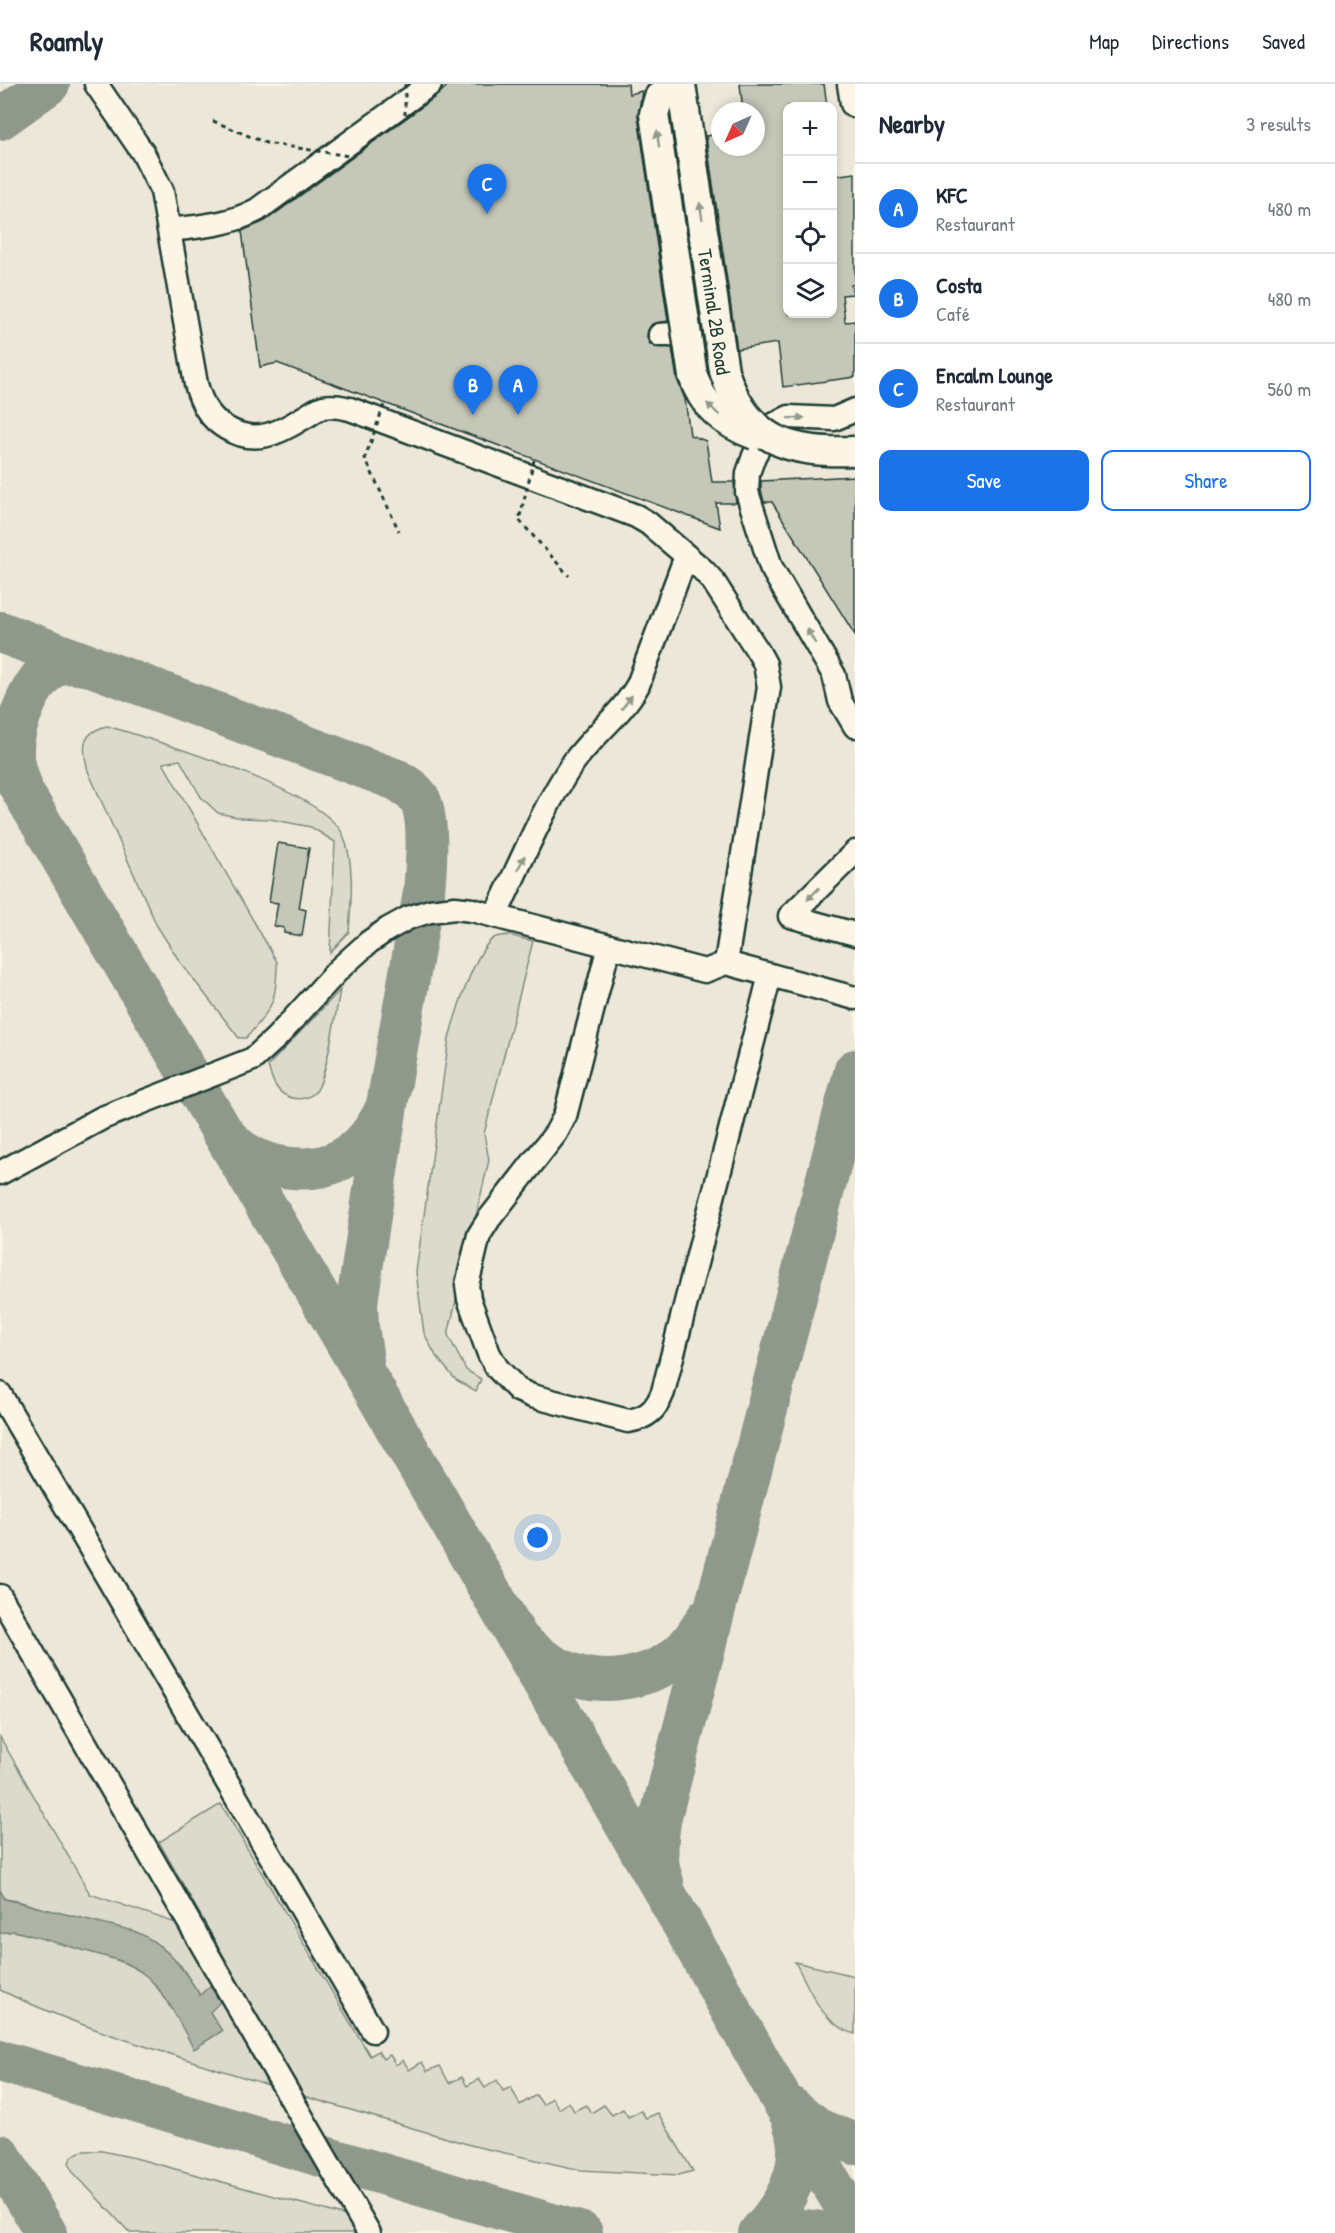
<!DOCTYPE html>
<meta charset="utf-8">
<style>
body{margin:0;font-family:"Patrick Hand",sans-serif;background:#f6f6f7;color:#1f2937}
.controls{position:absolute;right:18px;top:18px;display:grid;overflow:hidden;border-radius:12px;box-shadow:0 3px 9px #0003}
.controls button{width:54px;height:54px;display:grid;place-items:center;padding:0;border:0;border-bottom:2px solid #e0e1e3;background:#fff;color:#1f2937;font:30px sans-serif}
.compass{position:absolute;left:711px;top:18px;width:54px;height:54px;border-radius:50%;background:#fff;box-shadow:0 3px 9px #0003;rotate:225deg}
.you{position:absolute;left:538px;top:1454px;width:21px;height:21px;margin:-15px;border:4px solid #fff;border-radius:50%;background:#1a73e8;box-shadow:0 0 0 9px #1a73e833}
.badge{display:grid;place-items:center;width:39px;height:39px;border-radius:50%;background:#1a73e8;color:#fff;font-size:20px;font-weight:700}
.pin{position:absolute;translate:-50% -50px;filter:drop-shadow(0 2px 3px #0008)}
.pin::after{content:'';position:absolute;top:32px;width:21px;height:18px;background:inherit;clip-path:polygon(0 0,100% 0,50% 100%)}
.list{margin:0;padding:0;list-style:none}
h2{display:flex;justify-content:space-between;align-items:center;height:78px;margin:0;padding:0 24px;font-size:26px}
h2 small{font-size:20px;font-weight:400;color:#747a83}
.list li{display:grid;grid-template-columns:39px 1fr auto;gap:18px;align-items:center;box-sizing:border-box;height:90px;padding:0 24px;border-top:2px solid #e0e1e3}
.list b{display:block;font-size:22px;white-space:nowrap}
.list p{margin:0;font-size:20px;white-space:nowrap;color:#747a83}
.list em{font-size:20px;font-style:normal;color:#747a83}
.actions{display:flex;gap:12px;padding:18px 24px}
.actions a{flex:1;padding:14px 0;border:2px solid #1a73e8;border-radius:12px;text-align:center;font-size:21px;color:#1a73e8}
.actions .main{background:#1a73e8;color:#fff}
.icon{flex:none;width:33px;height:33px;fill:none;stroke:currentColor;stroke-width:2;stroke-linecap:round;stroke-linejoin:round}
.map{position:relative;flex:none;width:855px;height:2149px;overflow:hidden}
header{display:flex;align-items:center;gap:36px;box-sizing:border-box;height:84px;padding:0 30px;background:#fff;border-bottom:2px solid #e0e1e3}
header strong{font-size:28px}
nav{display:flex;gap:33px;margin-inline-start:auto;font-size:21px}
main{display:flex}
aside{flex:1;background:#fff}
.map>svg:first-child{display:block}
</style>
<header>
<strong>Roamly</strong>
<nav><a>Map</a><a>Directions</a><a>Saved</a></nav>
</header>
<main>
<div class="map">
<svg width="855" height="2149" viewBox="0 0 855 2149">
<rect width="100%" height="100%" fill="#fcf5e5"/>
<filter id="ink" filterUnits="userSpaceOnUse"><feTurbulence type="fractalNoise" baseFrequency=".0167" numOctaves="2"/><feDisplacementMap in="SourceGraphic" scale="12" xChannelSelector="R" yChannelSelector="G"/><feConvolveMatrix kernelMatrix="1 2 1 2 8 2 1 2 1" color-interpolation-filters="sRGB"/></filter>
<g filter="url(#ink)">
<path fill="#ece7d8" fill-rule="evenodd" d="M0,0H855V2149H0ZM788,22H832V230H788ZM720,27H756V63H720Z"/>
<g fill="#dcdacc" stroke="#7e8c80" stroke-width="1.5">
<path d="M107,642C154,656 327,707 344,753C355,783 351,817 349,848L330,869L335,758L311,743L270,735L242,734L218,729L201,713L180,676L163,679L277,878C277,918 272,924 246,954H239L180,878L157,842L88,687C83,665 79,649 107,642Z"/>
<path d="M508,851L533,857L484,1050L489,1076L448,1251L466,1286L481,1295L476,1307L456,1296L436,1272L424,1249L416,1188L449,954C455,932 475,865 494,854C497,852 504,852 508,851Z"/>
<path d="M340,906C336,927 327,991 317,1006C311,1014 300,1016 292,1014C276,1010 272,996 268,982Z"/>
<path d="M0,1653L90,1810L182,1841L268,2001C178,1972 85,1947 0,1906V1849L14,1847C42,1853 128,1874 147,1892C157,1901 163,1912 170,1923L209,1928L211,1903L200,1912L181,1882L160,1862L18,1817L5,1815L0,1806Z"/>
<path d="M221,1720L370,1972L378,1967L383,1975L390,1971L396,1981L403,1976L409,1986L422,1978L427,1987L440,1982L449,1999L462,1993L467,2002L479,1995L485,2004L497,1996L503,2007L511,2003L520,2021L536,2011L543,2021L552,2014L559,2025L569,2018L574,2027L586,2021L591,2029L604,2021L612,2031L623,2025L628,2033L641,2027L646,2034L658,2029L693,2087L679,2091L581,2086L474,2062L303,2012L159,1758Z"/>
<path d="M795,1878L855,1892V1950C821,1940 811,1907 795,1878Z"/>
<path d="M102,2067L135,2074L350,2133L359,2149H130L73,2088L69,2078C76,2064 89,2067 102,2067Z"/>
</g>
<path fill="#aeb3a7" stroke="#758479" stroke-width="1.5" d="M0,1806L5,1815L134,1847C166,1860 182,1883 200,1911L210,1902L220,1918L210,1928L222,1947L194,1965C180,1941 167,1909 145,1891C138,1885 129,1881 121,1877L22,1849L14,1847L0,1849Z"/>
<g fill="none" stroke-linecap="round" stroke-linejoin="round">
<g stroke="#8e998c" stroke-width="42">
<path d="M0,35L49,0"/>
<path d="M0,548L397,696C405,701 414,706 419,714C430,733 426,785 424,808L387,1021L357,1218L358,1243L363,1276"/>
<path d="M0,669L374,1306L669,1816L780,2013L855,2139"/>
<path d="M21,701C17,690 13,678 13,665C13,641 34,587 60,580C70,578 82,581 92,582"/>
<path d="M226,1052C237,1066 256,1077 273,1081C326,1093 363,1074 386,1024"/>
<path d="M523,1560C559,1591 596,1605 643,1590C658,1586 675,1576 686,1564C694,1555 701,1544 707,1534"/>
<path d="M663,1798C655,1776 657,1754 661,1732L855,986"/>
<path d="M0,1977L582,2149"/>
<path d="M792,2024L820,2046L855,2060"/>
<path d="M0,2071L46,2149"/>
<path d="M759,2149C787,2119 808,2080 793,2038"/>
<path d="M768,2149C788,2144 806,2145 826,2149"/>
</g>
</g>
<g fill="#c5c7b9" stroke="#1f3d34" stroke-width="1.5">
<path d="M449,0H628L629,10L642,7L638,32L668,237L652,240L648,246L647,253L649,259L655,263L672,264L677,295L685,315L690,351L706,357L712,398H734L736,419H716L720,444L277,279L260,283L242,147L265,137L438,11Z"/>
<path d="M740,0H824L827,22H788V230H832V92L855,89V200L851,201L853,210L842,211L845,238L855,237V293L783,303L778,259L737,265L706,52L720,50V63H756V27H743Z"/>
<path d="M855,392V551L772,418H764L761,406V397Z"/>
<path d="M278,759L309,764L299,824L306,826L302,852L284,849V844L274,842L278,819L269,818Z"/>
</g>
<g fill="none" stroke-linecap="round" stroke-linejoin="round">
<defs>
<g id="minor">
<path d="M96,0L143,69L162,107L196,300C201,319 209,334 226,344C254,361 278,350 303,334C309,331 316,325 323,323C333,321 341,323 350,325L636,432L648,439L703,486L713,497L759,569L765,580L769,603L726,879"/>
<path d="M170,146C201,142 229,141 257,126L430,0"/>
<path d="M660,251L686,249"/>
<path d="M855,326L834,335L789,333L771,342L754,372L748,389L747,408L771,483L834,591L840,617L855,642"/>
<path d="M855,768L790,832L855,850"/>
<path d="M495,832C519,783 543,723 573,679C593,651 621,631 638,601L686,472"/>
<path d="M609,862L565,1032L556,1049L489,1135L479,1151L467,1201L469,1215L489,1270L497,1284L518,1306L532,1312L628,1337C647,1334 656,1326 663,1308L770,891"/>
<path d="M0,1089L102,1034L253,975L276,954L340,884L369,858L388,845L408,834L430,827L455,824L472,826L705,887L726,879L855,914"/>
<path d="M0,1310L373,1947"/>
<path d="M0,1512L369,2149"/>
</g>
<path id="major" d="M852,0L855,19"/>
</defs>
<use href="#minor" stroke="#1f3d34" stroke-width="27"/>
<use href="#major" stroke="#1f3d34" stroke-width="33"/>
<use href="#minor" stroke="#fcf5e5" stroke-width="22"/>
<use href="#major" stroke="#fcf5e5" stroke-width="28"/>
<defs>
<g id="major-bridge">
<path d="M670,0L659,13L654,30L693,292C703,323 725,340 755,351"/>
<path id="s1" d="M681,0L724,287C746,356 787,370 855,367"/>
</g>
</defs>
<use href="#major-bridge" stroke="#1f3d34" stroke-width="33" stroke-linecap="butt"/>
<g stroke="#1f3d34" stroke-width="3" stroke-dasharray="4.5 4.5" stroke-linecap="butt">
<path d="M405,0V31"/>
<path d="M213,37L266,59L349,72"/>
<path d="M384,321L365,374L399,447"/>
<path d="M534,376L519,436L569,492"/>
</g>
<use href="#major-bridge" stroke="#fcf5e5" stroke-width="28"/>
</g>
<defs><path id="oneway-solid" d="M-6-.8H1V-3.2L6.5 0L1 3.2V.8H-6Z" transform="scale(1.5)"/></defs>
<g fill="#8e998c">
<use href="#oneway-solid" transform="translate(658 55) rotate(-98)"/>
<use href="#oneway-solid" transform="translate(701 127) rotate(-99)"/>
<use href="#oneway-solid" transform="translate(713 325) rotate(-136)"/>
<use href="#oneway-solid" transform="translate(796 334) rotate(-1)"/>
<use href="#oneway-solid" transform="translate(811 552) rotate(-120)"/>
<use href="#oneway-solid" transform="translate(627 618) rotate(-53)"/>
<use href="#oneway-solid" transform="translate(521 779) rotate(-64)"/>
<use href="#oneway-solid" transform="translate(813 810) rotate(135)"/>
</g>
</g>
<g text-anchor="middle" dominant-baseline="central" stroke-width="5" stroke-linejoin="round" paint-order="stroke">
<g font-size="20" fill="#1f3d34" stroke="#fcf5e5">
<text stroke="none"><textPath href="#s1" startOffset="230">Terminal 2B Road</textPath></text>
</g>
</g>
</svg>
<div class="controls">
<button>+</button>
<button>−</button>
<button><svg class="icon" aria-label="locate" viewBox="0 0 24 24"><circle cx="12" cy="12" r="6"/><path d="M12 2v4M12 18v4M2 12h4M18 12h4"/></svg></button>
<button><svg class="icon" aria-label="layers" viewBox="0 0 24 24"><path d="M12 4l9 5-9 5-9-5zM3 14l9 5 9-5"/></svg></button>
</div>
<svg class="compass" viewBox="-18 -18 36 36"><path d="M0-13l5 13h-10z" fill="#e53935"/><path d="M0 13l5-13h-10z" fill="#747a83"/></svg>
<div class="you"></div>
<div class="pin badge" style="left:518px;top:331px">A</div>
<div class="pin badge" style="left:473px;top:331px">B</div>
<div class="pin badge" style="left:487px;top:130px">C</div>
</div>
<aside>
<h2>Nearby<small>3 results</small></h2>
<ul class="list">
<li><span class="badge">A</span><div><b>KFC</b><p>Restaurant</p></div><em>480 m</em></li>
<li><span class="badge">B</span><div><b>Costa</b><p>Café</p></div><em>480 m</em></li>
<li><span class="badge">C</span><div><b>Encalm Lounge</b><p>Restaurant</p></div><em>560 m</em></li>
</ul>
<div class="actions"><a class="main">Save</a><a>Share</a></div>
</aside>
</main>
